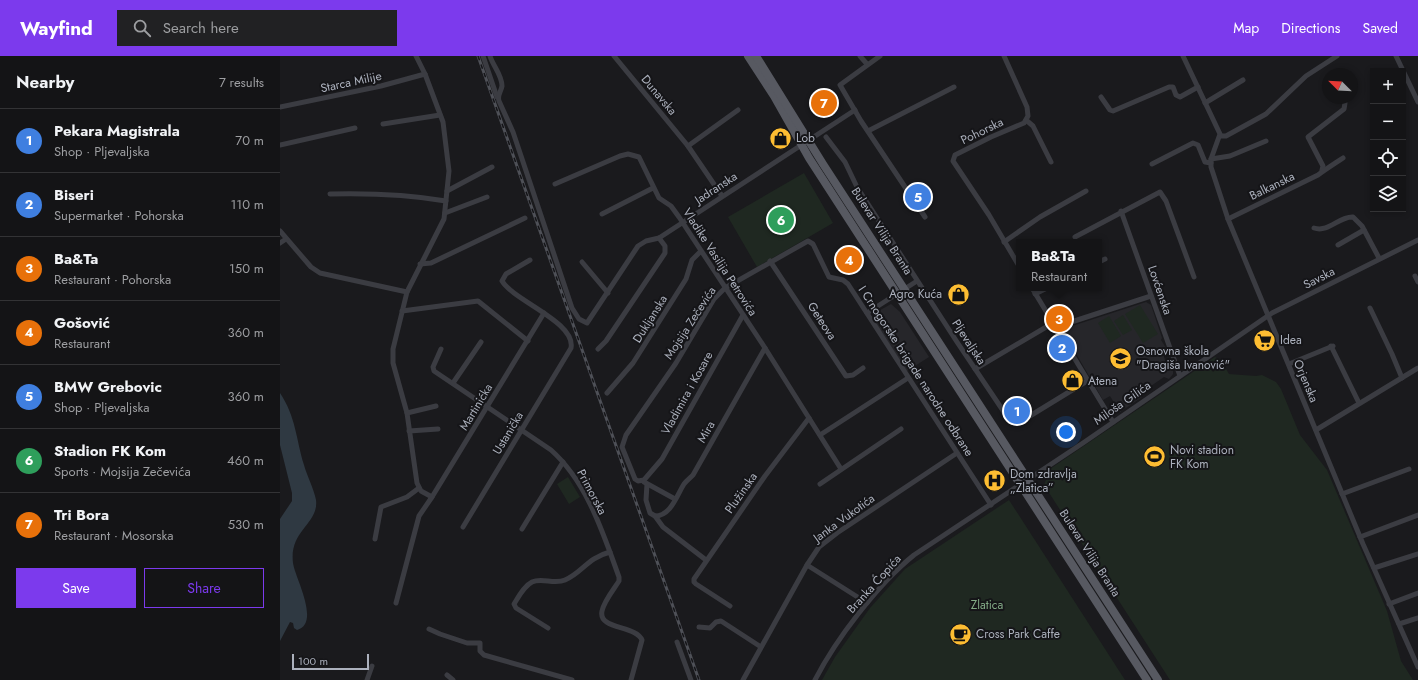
<!DOCTYPE html>
<meta charset="utf-8">
<style>
body{margin:0;font-family:Jost,sans-serif;background:#212123;color:#f1f3f6}
.controls{position:absolute;right:12px;top:12px;display:grid;overflow:hidden;border-radius:0px;box-shadow:0 2px 6px #0003}
.controls button{width:36px;height:36px;display:grid;place-items:center;padding:0;border:0;border-bottom:1px solid #333335;background:#141416;color:#f1f3f6;font:20px sans-serif}
.compass{position:absolute;left:1042px;top:12px;width:36px;height:36px;border-radius:50%;background:#141416;box-shadow:0 2px 6px #0003;rotate:294deg}
.scale{position:absolute;left:12px;bottom:10px;width:77px;box-sizing:border-box;padding-left:4px;border:2px solid #acb1bd;border-top:0;font-size:11px;line-height:14px;white-space:nowrap;color:#acb1bd;-webkit-text-stroke:3px #151518;paint-order:stroke}
.you{position:absolute;left:786px;top:376px;width:14px;height:14px;margin:-10px;border:3px solid #fff;border-radius:50%;background:#1a73e8;box-shadow:0 0 0 6px #1a73e833}
.badge{display:grid;place-items:center;width:26px;height:26px;border-radius:50%;background:#7c3aed;color:#fff;font-size:13px;font-weight:700}
.pin{position:absolute;translate:-50% -50%;border:2px solid #fff;box-shadow:0 1px 4px #0006}
.popup{position:absolute;left:736px;top:183px;width:86px;height:52px;box-sizing:border-box;display:grid;place-content:center;border-radius:0px;background:#141416;filter:drop-shadow(0 1px 3px #0005);font-size:13px;white-space:nowrap;color:#9d9ea1}
.popup b{font-size:15px;color:#f1f3f6}
.popup::after{content:'';position:absolute;left:50%;top:100%;margin-left:-8px;border:8px solid transparent;border-top-color:#141416}
.list{margin:0;padding:0;list-style:none}
h2{display:flex;justify-content:space-between;align-items:center;height:52px;margin:0;padding:0 16px;font-size:17px}
h2 small{font-size:13px;font-weight:400;color:#9d9ea1}
.list li{display:grid;grid-template-columns:26px 1fr auto;gap:12px;align-items:center;box-sizing:border-box;height:64px;padding:0 16px;border-top:1px solid #333335}
.list b{display:block;font-size:15px;white-space:nowrap}
.list p{margin:0;font-size:13px;white-space:nowrap;color:#9d9ea1}
.list em{font-size:13px;font-style:normal;color:#9d9ea1}
.actions{display:flex;gap:8px;padding:12px 16px}
.actions a{flex:1;padding:9px 0;border:1px solid #7c3aed;border-radius:0px;text-align:center;font-size:14px;color:#7c3aed}
.actions .main{background:#7c3aed;color:#fff}
.icon{flex:none;width:22px;height:22px;fill:none;stroke:currentColor;stroke-width:2;stroke-linecap:round;stroke-linejoin:round}
.map{position:relative;flex:none;width:1138px;height:624px;overflow:hidden}
header{display:flex;align-items:center;gap:24px;box-sizing:border-box;height:56px;padding:0 20px;background:#7c3aed;color:#fff}
header strong{font-size:19px}
nav{display:flex;gap:22px;margin-inline-start:auto;font-size:14px}
.search{width:280px;height:36px;background:#212123;display:flex;align-items:center;gap:10px;box-sizing:border-box;padding:0 14px;border-radius:0px;color:#9d9ea1;font-size:15px}
main{display:flex}
aside{flex:1;background:#141416}
.map>svg:first-child{display:block}
</style>
<header>
<strong>Wayfind</strong>
<div class="search"><svg class="icon" aria-label="search" viewBox="0 0 24 24"><circle cx="10" cy="10" r="6"/><path d="M15 15l6 6"/></svg>Search here</div>
<nav><a>Map</a><a>Directions</a><a>Saved</a></nav>
</header>
<main>
<aside>
<h2>Nearby<small>7 results</small></h2>
<ul class="list">
<li><span class="badge" style="background:#3f7fe0">1</span><div><b>Pekara Magistrala</b><p>Shop · Pljevaljska</p></div><em>70 m</em></li>
<li><span class="badge" style="background:#3f7fe0">2</span><div><b>Biseri</b><p>Supermarket · Pohorska</p></div><em>110 m</em></li>
<li><span class="badge" style="background:#e8710a">3</span><div><b>Ba&amp;Ta</b><p>Restaurant · Pohorska</p></div><em>150 m</em></li>
<li><span class="badge" style="background:#e8710a">4</span><div><b>Gošović</b><p>Restaurant</p></div><em>360 m</em></li>
<li><span class="badge" style="background:#3f7fe0">5</span><div><b>BMW Grebovic</b><p>Shop · Pljevaljska</p></div><em>360 m</em></li>
<li><span class="badge" style="background:#2e9e5b">6</span><div><b>Stadion FK Kom</b><p>Sports · Mojsija Zečevića</p></div><em>460 m</em></li>
<li><span class="badge" style="background:#e8710a">7</span><div><b>Tri Bora</b><p>Restaurant · Mosorska</p></div><em>530 m</em></li>
</ul>
<div class="actions"><a class="main">Save</a><a>Share</a></div>
</aside>
<div class="map">
<svg width="1138" height="624" viewBox="0 0 1138 624">
<rect width="100%" height="100%" fill="#1a1a1d"/>
<g fill="#26262a">
<path d="M866,246L871,249L882,282L881,284L886,292L883,297L886,308L893,311V318L889,323L884,321L862,336V341L840,356L830,340L823,344L783,275L786,272Z"/>
<path d="M611,248L620,256L649,301L627,315L594,265L595,257Z"/>
</g>
<g fill="#1f2821">
<path d="M524,117L553,167L477,211L448,161Z"/>
<path d="M860,249L878,278L863,287L845,258Z"/>
<path d="M843,259L852,274L843,279L834,265Z"/>
<path d="M829,260L841,280L830,287L818,267Z"/>
<path d="M935,301L941,304L949,318L976,320L982,319L996,326L1001,333L1020,379L1047,414L1107,555L1121,605L1133,624H890L764,429L770,413Z"/>
<path d="M288,421L300,441L289,448L277,428Z"/>
<path d="M729,444L845,624H542L555,601L590,552L625,513Z"/>
</g>
<path fill="#2f3942" d="M0,337C16,361 16,383 24,409C27,420 34,433 36,444C39,468 9,474 13,507C15,522 41,567 17,574L14,572L13,567L10,566L0,585V463L12,445V437L0,389Z"/>
<g fill="none" stroke-linecap="round" stroke-linejoin="round">
<g stroke="#3b3c42" stroke-width="5">
<path d="M136,0L145,18L163,66L169,115L164,163L127,236L113,293V307L127,357L137,427L141,435L152,441L264,257"/>
<path d="M203,0L217,41"/>
<path d="M210,0C213,10 222,19 222,30C221,36 217,39 219,45L233,76L292,252L299,263L307,267L358,190L366,185L379,182L575,54"/>
<path d="M334,0L408,90L442,140"/>
<path d="M580,0L587,8"/>
<path d="M600,0L560,29L581,65L645,161"/>
<path d="M724,0L747,51L748,60L744,67L711,81L675,99L673,105L709,159L739,210"/>
<path d="M903,0L940,78L931,103V111L948,163L1083,488L1138,611"/>
<path d="M1116,0L1138,46"/>
<path d="M821,41L830,54L833,55L889,31H893L896,39L900,41L918,31"/>
<path d="M925,47L963,24"/>
<path d="M0,51L101,30L145,18"/>
<path d="M746,64L753,70L771,106"/>
<path d="M103,68L160,59"/>
<path d="M588,75L674,31"/>
<path d="M941,80H946L986,58L1026,20L1057,0"/>
<path d="M546,81L565,106L577,131L677,286L730,365L735,367L740,366L807,325"/>
<path d="M0,89L75,72"/>
<path d="M408,90L458,54"/>
<path d="M931,103L950,100L986,85"/>
<path d="M872,108L913,87L918,89L925,106L931,107"/>
<path d="M1042,114L1043,110L1028,81L1064,53L1065,47L1062,42"/>
<path d="M275,128L340,100L348,98L359,101L379,142L391,150L399,161L485,292L561,413"/>
<path d="M167,135L212,111"/>
<path d="M50,138C91,137 125,138 166,145"/>
<path d="M841,155L900,320"/>
<path d="M165,157L207,141"/>
<path d="M322,158L373,132"/>
<path d="M948,163L1038,119C1046,113 1054,108 1063,102"/>
<path d="M1034,172C1049,177 1059,160 1073,161L1082,170L1099,202"/>
<path d="M0,175L31,211L40,217L127,236"/>
<path d="M795,181L880,136L886,145L914,221"/>
<path d="M724,186L760,161L806,135"/>
<path d="M0,187L6,183"/>
<path d="M1058,189L1084,174"/>
<path d="M490,205L566,320L573,319L583,312"/>
<path d="M302,206L328,237"/>
<path d="M819,206L825,203"/>
<path d="M140,208L151,207L245,162"/>
<path d="M1135,220L1138,226"/>
<path d="M752,232L833,366"/>
<path d="M755,238L767,232"/>
<path d="M1090,252L1112,298L1122,322"/>
<path d="M122,255L198,245L248,285"/>
<path d="M587,257L637,225"/>
<path d="M463,259L382,403L364,424L358,425L355,423L342,391L346,379L396,307L434,243L445,232L528,185L533,188L549,221L563,224L568,228L711,449"/>
<path d="M776,271L871,240"/>
<path d="M1051,290L1079,347"/>
<path d="M161,293L153,311L154,315L271,394C307,426 323,477 339,521V525C334,533 324,545 322,555C318,574 356,569 362,584L351,624"/>
<path d="M318,293L326,285L385,197V190L379,182"/>
<path d="M1009,308L1053,290"/>
<path d="M695,313L773,267"/>
<path d="M173,327L201,286"/>
<path d="M327,337L353,307L406,223L412,204L421,195"/>
<path d="M127,357L156,350"/>
<path d="M1036,374L1138,312"/>
<path d="M129,375L158,373"/>
<path d="M540,379L628,322"/>
<path d="M364,426L395,443"/>
<path d="M367,428L366,444L370,457L375,460L383,471L426,504"/>
<path d="M540,428L621,373"/>
<path d="M1062,438L1129,413"/>
<path d="M375,460C391,460 397,439 404,428C407,424 410,422 413,419L485,292"/>
<path d="M183,471L291,292C296,266 234,245 222,225L226,218L250,204"/>
<path d="M242,473L283,406"/>
<path d="M1080,481L1138,459"/>
<path d="M95,483L101,451L127,441L139,432"/>
<path d="M527,509L587,547"/>
<path d="M1094,512L1138,498"/>
<path d="M116,547L139,460L152,441"/>
<path d="M1109,548L1138,537"/>
<path d="M450,550L416,528L414,526V523L485,420L529,362"/>
<path d="M1119,568L1138,562"/>
<path d="M419,571L430,572L436,566L441,565L481,591"/>
<path d="M268,572L236,552L234,548C239,540 244,530 252,526C262,521 274,529 285,524C303,516 307,502 330,496"/>
<path d="M149,573L160,578L187,587H200V595L204,599L292,624"/>
<path d="M397,586L411,624"/>
<path d="M167,619L173,624"/>
<path d="M87,624L92,610"/>
<path d="M463,624L527,509L539,491L557,477L677,397"/>
<path d="M535,624C556,583 598,528 634,499L803,387L992,257L1138,184"/>
</g>
<g stroke="#575961" stroke-width="8">
<path d="M468,0L494,40L529,102L867,624"/>
<path d="M476,0L543,108L878,624"/>
</g>
<defs>
<path id="rail" d="M198,0L419,624"/>
</defs>
<use href="#rail" stroke="#4e5057" stroke-width="3"/>
<use href="#rail" stroke="#151518" stroke-width="1.5" stroke-dasharray="4.5" stroke-linecap="butt"/>
</g>
<defs>
<symbol id="shop-disc" viewBox="-11 -11 22 22"><circle r="9.5" fill="#fdbd32" stroke="#151518"/><path d="M-5-2.5h2.3a2.7 3.5 0 0 1 5.4 0H5L5.5 6h-11ZM-1.5-2.5h3a1.5 2.3 0 0 0-3 0Z" fill="#111"/></symbol>
<symbol id="supermarket-disc" viewBox="-11 -11 22 22"><circle r="9.5" fill="#fdbd32" stroke="#151518"/><path d="M-6-5.5h2.5l.6 2H6L4.5 2H-2.5L-4.4-4H-6ZM-1.5 3.2a1.3 1.3 0 1 0 .1 0ZM3 3.2a1.3 1.3 0 1 0 .1 0Z" fill="#111"/></symbol>
<symbol id="school-disc" viewBox="-11 -11 22 22"><circle r="9.5" fill="#fdbd32" stroke="#151518"/><path d="M0-5L7-2L0 1L-7-2ZM-4 1L0 2.5L4 1V4Q0 6-4 4Z" fill="#111"/></symbol>
<symbol id="stadium-disc" viewBox="-11 -11 22 22"><circle r="9.5" fill="#fdbd32" stroke="#151518"/><path d="M0-5a6.5 5 0 1 0 0 10a6.5 5 0 1 0 0-10ZM-3.5-1.8h7v3.6h-7Z" fill="#111"/></symbol>
<symbol id="hospital-disc" viewBox="-11 -11 22 22"><circle r="9.5" fill="#fdbd32" stroke="#151518"/><path d="M-5-5h3v3.5h4V-5h3V5h-3V1.5h-4V5h-3Z" fill="#111"/></symbol>
<symbol id="cafe-disc" viewBox="-11 -11 22 22"><circle r="9.5" fill="#fdbd32" stroke="#151518"/><path d="M-5.5-4.5H6V0H3Q3 3.5 0 3.5H-2.5Q-5.5 3.5-5.5 0ZM3-3.2v2h1.7v-2ZM-6 4.5H4V6H-6Z" fill="#111"/></symbol>
</defs>
<g fill-rule="evenodd">
<use href="#shop-disc" x="488" y="70" width="25" height="25"/>
<use href="#shop-disc" x="666" y="226" width="25" height="25"/>
<use href="#supermarket-disc" x="972" y="272" width="25" height="25"/>
<use href="#school-disc" x="828" y="290" width="25" height="25"/>
<use href="#shop-disc" x="780" y="312" width="25" height="25"/>
<use href="#stadium-disc" x="862" y="388" width="25" height="25"/>
<use href="#hospital-disc" x="702" y="412" width="25" height="25"/>
<use href="#cafe-disc" x="668" y="566" width="25" height="25"/>
</g>
<g text-anchor="middle" dominant-baseline="central" stroke-width="4" stroke-linejoin="round" paint-order="stroke">
<g font-size="12" fill="#acb1bd" stroke="#151518">
<text transform="translate(71 26) rotate(-12)">Starca Milije</text>
<text transform="translate(379 39) rotate(50)">Dunavska</text>
<text transform="translate(702 75) rotate(-26)">Pohorska</text>
<text transform="translate(992 130) rotate(-26)">Balkanska</text>
<text transform="translate(436 132) rotate(-33)">Jadranska</text>
<text transform="translate(602 175) rotate(57)">Bulevar Vilija Branta</text>
<text transform="translate(440 206) rotate(57)">Vladike Vasilija Petrovića</text>
<text transform="translate(1039 222) rotate(-27)">Savska</text>
<text transform="translate(880 234) rotate(71)">Lovćenska</text>
<text transform="translate(370 263) rotate(-58)">Dukljanska</text>
<text transform="translate(542 265) rotate(57)">Geteova</text>
<text transform="translate(410 267) rotate(-57)">Mojsija Zečevića</text>
<text transform="translate(689 286) rotate(57)">Pljevaljska</text>
<text transform="translate(636 315) rotate(57)">I Crnogorske brigade narodne odbrane</text>
<text transform="translate(1026 325) rotate(67)">Orjenska</text>
<text transform="translate(407 337) rotate(-61)">Vladimira i Kosare</text>
<text transform="translate(842 347) rotate(-35)">Miloša Gilića</text>
<text transform="translate(196 351) rotate(-59)">Martinićka</text>
<text transform="translate(426 376) rotate(-61)">Mira</text>
<text transform="translate(228 377) rotate(-59)">Ustanička</text>
<text transform="translate(312 436) rotate(62)">Primorska</text>
<text transform="translate(461 437) rotate(-55)">Plužinska</text>
<text transform="translate(564 462) rotate(-36)">Janka Vukotića</text>
<text transform="translate(810 497) rotate(57)">Bulevar Vilija Branta</text>
<text transform="translate(594 528) rotate(-48)">Branka Ćopića</text>
</g>
<g font-size="12" fill="#acb1bd" stroke="#151518" text-anchor="start">
<text x="516" y="82">Lob</text>
<text x="662" y="238" text-anchor="end">Agro Kuća</text>
<text x="1000" y="284">Idea</text>
<text x="856" y="295">Osnovna škola<tspan x="856" dy="14">"Dragiša Ivanović"</tspan></text>
<text x="808" y="325">Atena</text>
<text x="890" y="394">Novi stadion<tspan x="890" dy="14">FK Kom</tspan></text>
<text x="730" y="418">Dom zdravlja<tspan x="730" dy="14">„Zlatica”</tspan></text>
<text x="696" y="578">Cross Park Caffe</text>
</g>
<g font-size="12" fill="#82a985" stroke="#151518">
<text x="707" y="549">Zlatica</text>
</g>
</g>
</svg>
<div class="controls">
<button>+</button>
<button>−</button>
<button><svg class="icon" aria-label="locate" viewBox="0 0 24 24"><circle cx="12" cy="12" r="6"/><path d="M12 2v4M12 18v4M2 12h4M18 12h4"/></svg></button>
<button><svg class="icon" aria-label="layers" viewBox="0 0 24 24"><path d="M12 4l9 5-9 5-9-5zM3 14l9 5 9-5"/></svg></button>
</div>
<svg class="compass" viewBox="-18 -18 36 36"><path d="M0-13l5 13h-10z" fill="#e53935"/><path d="M0 13l5-13h-10z" fill="#9d9ea1"/></svg>
<div class="scale">100 m</div>
<div class="you"></div>
<div class="pin badge" style="left:737px;top:355px;background:#3f7fe0">1</div>
<div class="pin badge" style="left:782px;top:292px;background:#3f7fe0">2</div>
<div class="pin badge" style="left:779px;top:263px;background:#e8710a">3</div>
<div class="popup"><b>Ba&amp;Ta</b>Restaurant</div>
<div class="pin badge" style="left:569px;top:204px;background:#e8710a">4</div>
<div class="pin badge" style="left:638px;top:141px;background:#3f7fe0">5</div>
<div class="pin badge" style="left:501px;top:164px;background:#2e9e5b">6</div>
<div class="pin badge" style="left:544px;top:47px;background:#e8710a">7</div>
</div>
</main>
